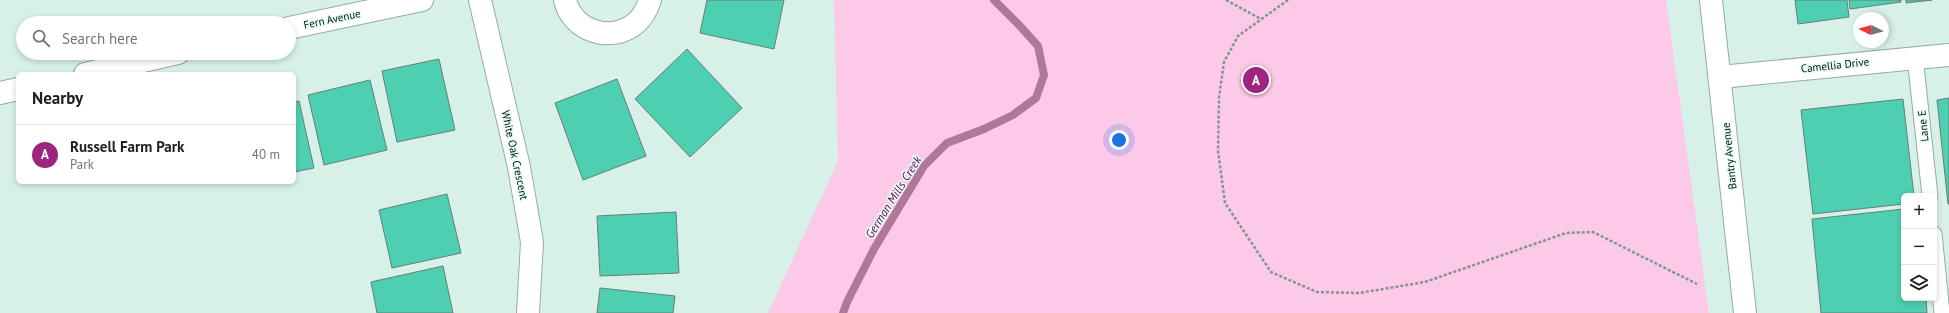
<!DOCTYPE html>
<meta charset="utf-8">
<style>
body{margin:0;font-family:"PT Sans",sans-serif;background:#f6f6f6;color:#202124}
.controls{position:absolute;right:12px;bottom:12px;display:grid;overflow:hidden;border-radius:6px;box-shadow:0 2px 6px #0003}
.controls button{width:36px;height:36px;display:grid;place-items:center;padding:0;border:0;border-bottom:1px solid #e0e0e0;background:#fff;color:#202124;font:20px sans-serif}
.compass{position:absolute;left:1853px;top:12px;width:36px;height:36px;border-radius:50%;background:#fff;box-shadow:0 2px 6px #0003;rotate:275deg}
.you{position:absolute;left:1119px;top:140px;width:14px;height:14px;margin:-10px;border:3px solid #fff;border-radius:50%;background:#1a73e8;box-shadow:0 0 0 6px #1a73e833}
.badge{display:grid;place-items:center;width:26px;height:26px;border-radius:50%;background:#9e257d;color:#fff;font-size:13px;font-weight:700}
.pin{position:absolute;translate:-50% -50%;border:2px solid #fff;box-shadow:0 1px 4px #0006}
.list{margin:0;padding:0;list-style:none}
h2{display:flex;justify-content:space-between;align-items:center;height:52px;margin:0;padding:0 16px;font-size:17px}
h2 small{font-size:13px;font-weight:400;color:#757577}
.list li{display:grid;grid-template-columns:26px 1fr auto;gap:12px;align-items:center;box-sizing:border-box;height:60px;padding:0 16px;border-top:1px solid #e0e0e0}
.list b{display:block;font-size:15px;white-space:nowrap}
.list p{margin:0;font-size:13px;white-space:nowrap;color:#757577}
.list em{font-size:13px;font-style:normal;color:#757577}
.icon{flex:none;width:22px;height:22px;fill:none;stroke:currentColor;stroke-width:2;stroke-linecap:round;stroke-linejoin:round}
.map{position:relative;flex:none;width:1949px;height:313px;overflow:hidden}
.search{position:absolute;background:#fff;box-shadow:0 2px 6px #0003;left:16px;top:16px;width:280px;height:44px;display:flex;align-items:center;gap:10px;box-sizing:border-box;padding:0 14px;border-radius:22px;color:#757577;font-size:15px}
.panel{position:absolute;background:#fff;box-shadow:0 2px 6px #0003;left:16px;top:72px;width:280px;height:112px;border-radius:6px}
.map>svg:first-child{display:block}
</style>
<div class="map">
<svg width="1949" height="313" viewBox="0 0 1949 313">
<rect width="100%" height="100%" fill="#d7f1e9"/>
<path fill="#fdc9e8" d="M834,0H1666L1709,313H768L838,161Z"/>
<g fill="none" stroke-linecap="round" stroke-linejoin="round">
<path stroke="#b0779c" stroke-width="8" d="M843,313L847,302L874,249L924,166L947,143L984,129L1013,115L1036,98L1044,75L1038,46L1019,25L994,0"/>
</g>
<g fill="#4ecfb1" stroke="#677e77">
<path d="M707,0H784L774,49L700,33Z"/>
<path d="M1795,0H1847L1849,17L1798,24Z"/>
<path d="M1849,0H1901V2L1850,9Z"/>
<path d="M1906,0H1932L1906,3Z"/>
<path d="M687,49L742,108L690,157L635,99Z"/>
<path d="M439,59L455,130L397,142L382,71Z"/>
<path d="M617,79L646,156L583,180L555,103Z"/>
<path d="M370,80L387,150L324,165L308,95Z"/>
<path d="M1949,98V204H1948L1937,100Z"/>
<path d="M1903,99L1914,196H1904V204L1813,214L1801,110Z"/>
<path d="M299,101L314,168L294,172V102Z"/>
<path d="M447,194L461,253L392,268L379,210Z"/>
<path d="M1904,209V298H1926L1927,313H1821L1812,219Z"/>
<path d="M676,212L679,273L600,276L597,216Z"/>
<path d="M443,266L453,313H377L371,282Z"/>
<path d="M600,288L675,296L673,313H597Z"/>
</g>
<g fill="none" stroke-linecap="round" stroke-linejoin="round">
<defs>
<g id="lane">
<path d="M1915,57L1930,196"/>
<path d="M1934,234L1942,313"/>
</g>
<g id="street">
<path d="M480,0L519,167L532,242L528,313"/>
<path d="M565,0C572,31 611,44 636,23C643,17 647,9 650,0"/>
<path d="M289,28L422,0"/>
<path d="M85,74L178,53"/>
<path d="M1720,77L1949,55"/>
<path d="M0,93L18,89"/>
</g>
<path id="secondary" d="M1711,0L1745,313"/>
</defs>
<use href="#lane" stroke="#94aca4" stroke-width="17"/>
<use href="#street" stroke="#94aca4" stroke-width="24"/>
<use href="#secondary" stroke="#94aca4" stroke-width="24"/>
<g stroke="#81948e" stroke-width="2.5" stroke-dasharray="3 2" stroke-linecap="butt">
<path d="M1226,0L1261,19"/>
<path d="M1288,0L1238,36L1224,62L1219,97L1218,151L1225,203L1271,272L1317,292L1359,293L1425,282L1566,233L1593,232L1697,284"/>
</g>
<use href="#lane" stroke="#fff" stroke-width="15"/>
<use href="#street" stroke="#fff" stroke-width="22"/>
<use href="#secondary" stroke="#fff" stroke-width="22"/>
</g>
<g text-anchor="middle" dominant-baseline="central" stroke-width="3" stroke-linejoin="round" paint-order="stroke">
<g font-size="11" fill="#09120f" stroke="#e5fef6">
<text transform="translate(332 19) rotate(-12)">Fern Avenue</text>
<text transform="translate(1835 65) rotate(-6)">Camellia Drive</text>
<text transform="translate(1923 126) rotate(-96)">Lane E</text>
<text transform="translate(515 155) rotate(78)">White Oak Crescent</text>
<text transform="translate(1729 156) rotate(-96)">Bantry Avenue</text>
</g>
<g font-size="12" font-style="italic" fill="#6b0252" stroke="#e5fef6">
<text transform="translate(893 197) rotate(-58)">German Mills Creek</text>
</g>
</g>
</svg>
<div class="controls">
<button>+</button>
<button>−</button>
<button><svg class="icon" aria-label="layers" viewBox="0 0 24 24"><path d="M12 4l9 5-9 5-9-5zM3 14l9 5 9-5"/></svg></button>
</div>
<svg class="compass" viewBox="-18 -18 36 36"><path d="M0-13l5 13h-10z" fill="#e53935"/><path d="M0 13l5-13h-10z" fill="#757577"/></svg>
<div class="you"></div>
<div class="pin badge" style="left:1256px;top:80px">A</div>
<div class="search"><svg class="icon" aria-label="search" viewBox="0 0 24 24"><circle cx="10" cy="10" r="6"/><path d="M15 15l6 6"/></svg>Search here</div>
<section class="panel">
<h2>Nearby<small></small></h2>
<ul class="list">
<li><span class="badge">A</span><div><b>Russell Farm Park</b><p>Park</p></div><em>40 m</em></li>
</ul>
</section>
</div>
